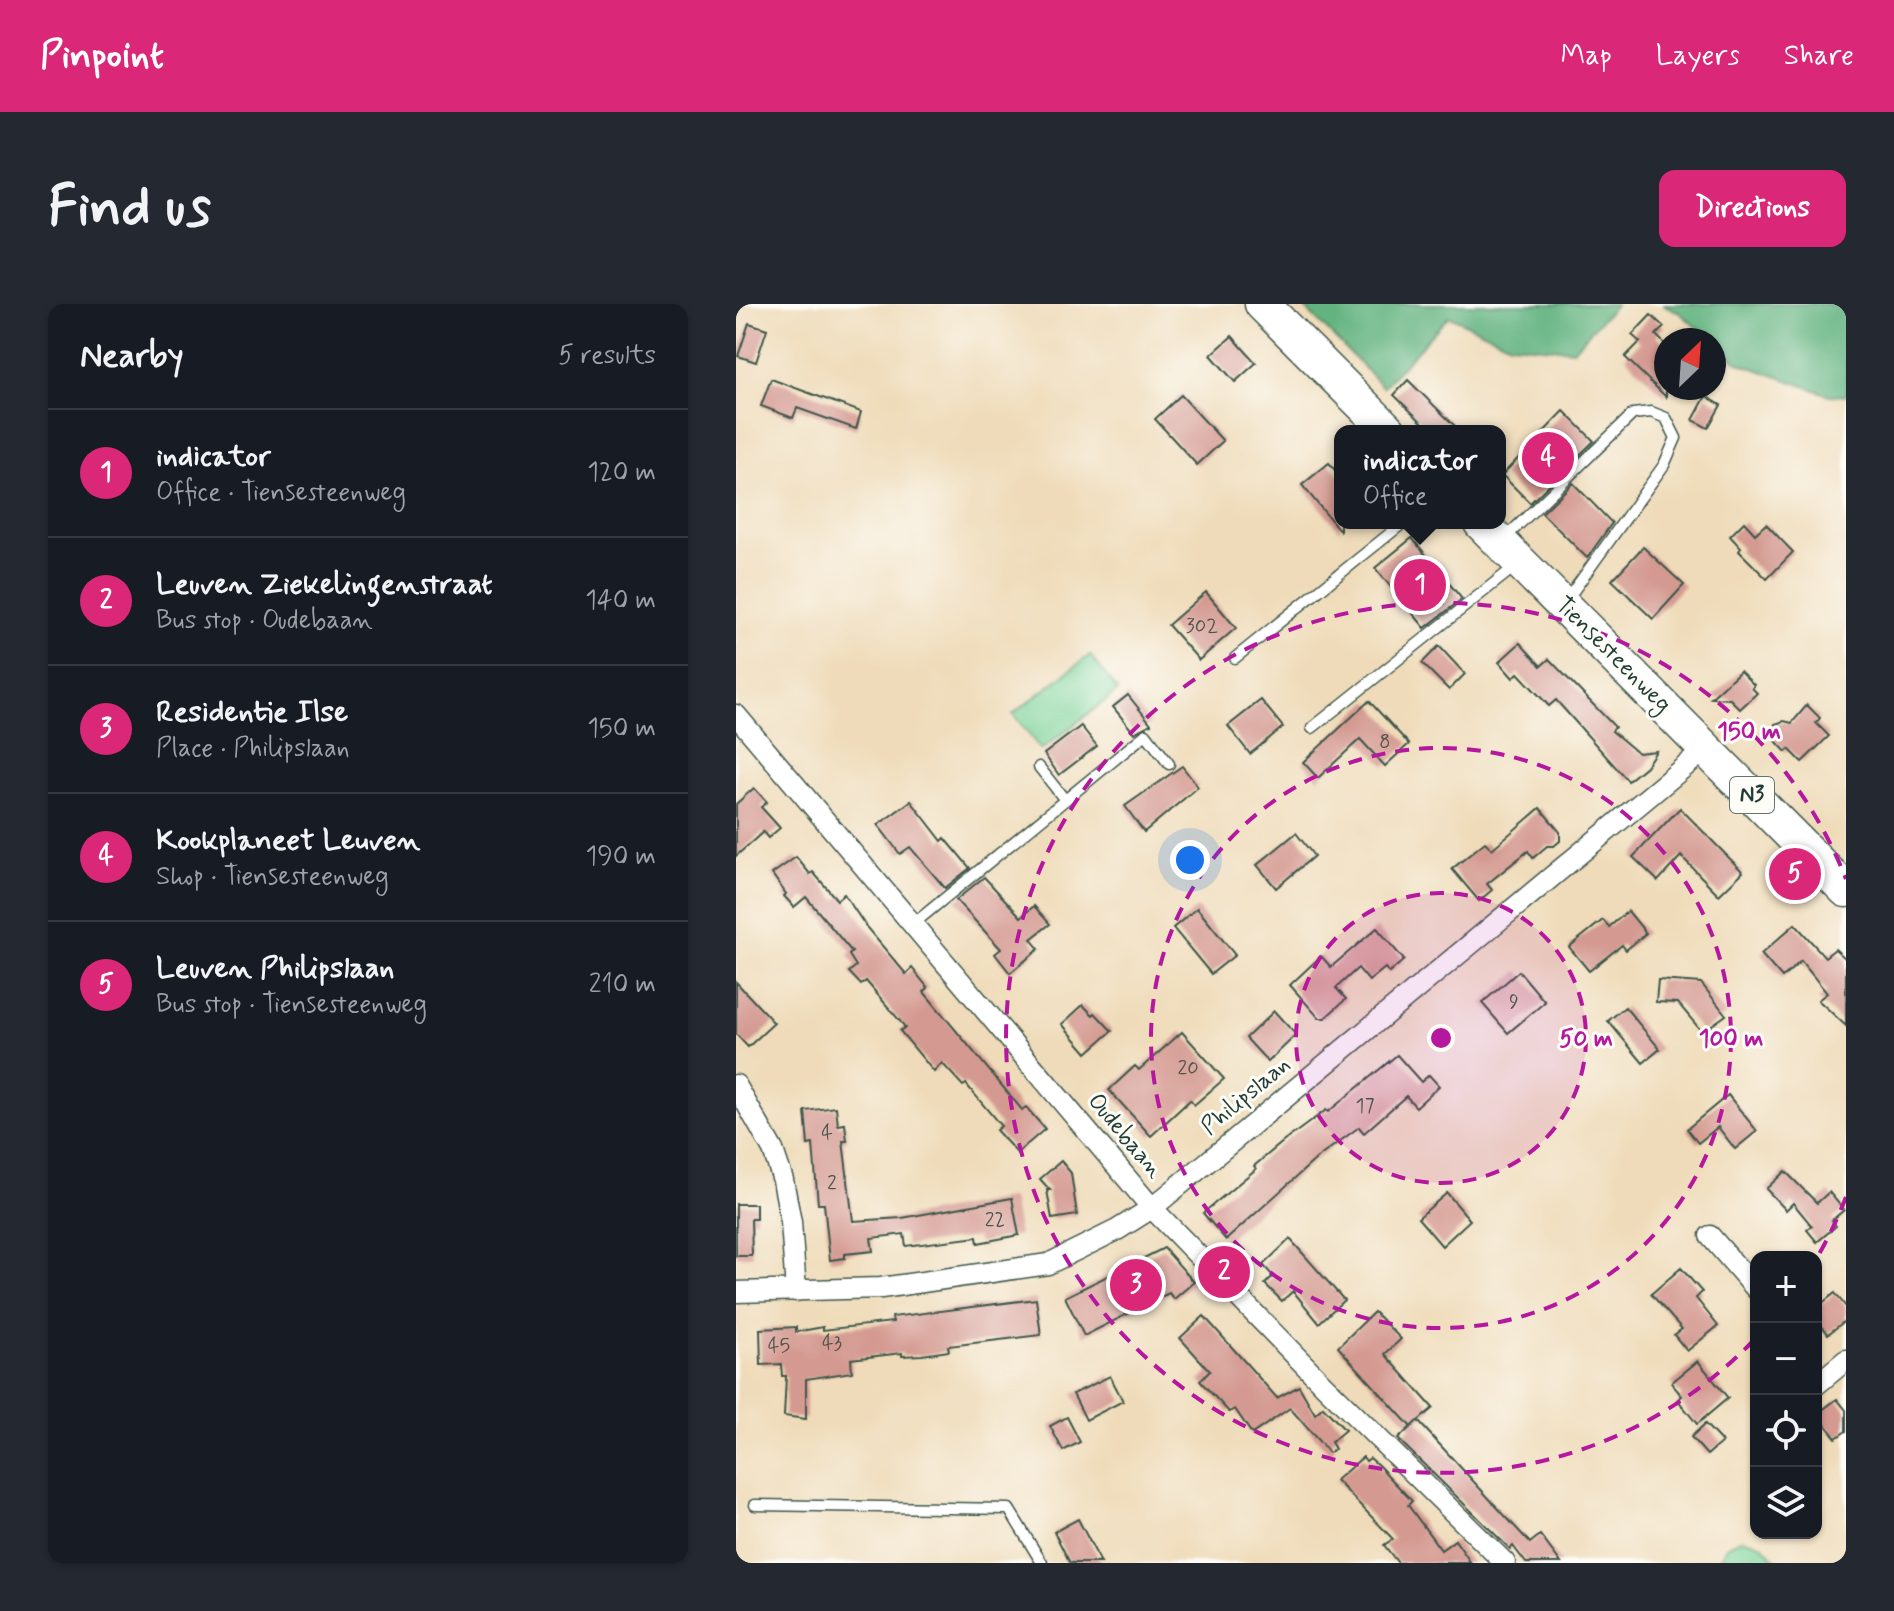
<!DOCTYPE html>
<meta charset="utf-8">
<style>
body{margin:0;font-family:Mynerve,sans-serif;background:#242831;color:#f1f3f6}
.controls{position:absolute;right:24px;bottom:24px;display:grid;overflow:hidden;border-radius:16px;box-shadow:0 2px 6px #0004}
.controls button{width:72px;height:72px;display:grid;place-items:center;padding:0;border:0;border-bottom:2px solid #363941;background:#171b24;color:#f1f3f6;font:40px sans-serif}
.compass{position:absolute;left:918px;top:24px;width:72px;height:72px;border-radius:50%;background:#171b24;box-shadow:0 2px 6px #0004;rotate:25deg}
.you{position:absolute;left:454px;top:556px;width:28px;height:28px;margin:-20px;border:6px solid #fff;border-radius:50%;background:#1a73e8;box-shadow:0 0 0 12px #1a73e833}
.badge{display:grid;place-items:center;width:52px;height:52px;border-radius:50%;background:#db2777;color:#fff;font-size:26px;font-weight:700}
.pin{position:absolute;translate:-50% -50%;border:4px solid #fff;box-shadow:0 2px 8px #0006}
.popup{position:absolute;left:598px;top:121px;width:172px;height:104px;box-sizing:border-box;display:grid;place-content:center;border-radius:16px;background:#171b24;filter:drop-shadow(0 2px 6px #0005);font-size:26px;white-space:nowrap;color:#9ea1a6}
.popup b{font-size:30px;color:#f1f3f6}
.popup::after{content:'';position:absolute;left:50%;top:100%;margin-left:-16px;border:16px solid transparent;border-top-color:#171b24}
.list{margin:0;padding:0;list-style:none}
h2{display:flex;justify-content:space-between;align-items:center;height:104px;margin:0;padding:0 32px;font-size:34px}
h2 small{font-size:26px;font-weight:400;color:#9ea1a6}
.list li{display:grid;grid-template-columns:52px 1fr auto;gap:24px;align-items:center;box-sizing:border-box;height:128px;padding:0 32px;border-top:2px solid #363941}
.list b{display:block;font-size:30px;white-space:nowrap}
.list p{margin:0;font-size:26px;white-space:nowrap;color:#9ea1a6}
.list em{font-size:26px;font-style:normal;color:#9ea1a6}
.icon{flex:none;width:44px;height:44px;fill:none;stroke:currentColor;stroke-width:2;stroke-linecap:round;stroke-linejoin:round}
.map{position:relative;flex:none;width:1110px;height:1259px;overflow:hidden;border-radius:16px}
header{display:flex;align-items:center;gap:48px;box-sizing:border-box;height:112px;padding:0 40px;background:#db2777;color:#fff}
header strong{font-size:38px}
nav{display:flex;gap:44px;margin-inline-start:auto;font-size:28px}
.intro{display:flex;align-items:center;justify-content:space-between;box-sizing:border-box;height:192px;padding:0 48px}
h1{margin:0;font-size:56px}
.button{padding:20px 36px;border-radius:16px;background:#db2777;color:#fff;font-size:28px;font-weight:700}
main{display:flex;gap:48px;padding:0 48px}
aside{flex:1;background:#171b24;border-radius:16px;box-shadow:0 2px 6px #0004}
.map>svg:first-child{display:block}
</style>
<header>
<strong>Pinpoint</strong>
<nav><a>Map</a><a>Layers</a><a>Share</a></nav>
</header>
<div class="intro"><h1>Find us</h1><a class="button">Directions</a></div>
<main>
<aside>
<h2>Nearby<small>5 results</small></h2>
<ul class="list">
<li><span class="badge">1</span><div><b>indicator</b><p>Office · Tiensesteenweg</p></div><em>120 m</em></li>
<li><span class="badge">2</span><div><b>Leuven Ziekelingenstraat</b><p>Bus stop · Oudebaan</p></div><em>140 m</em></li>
<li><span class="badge">3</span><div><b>Residentie Ilse</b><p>Place · Philipslaan</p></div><em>150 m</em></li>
<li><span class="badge">4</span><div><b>Kookplaneet Leuven</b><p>Shop · Tiensesteenweg</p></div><em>190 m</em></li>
<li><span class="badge">5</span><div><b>Leuven Philipslaan</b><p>Bus stop · Tiensesteenweg</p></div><em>210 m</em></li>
</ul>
</aside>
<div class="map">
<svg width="1110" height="1259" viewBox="0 0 1110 1259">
<rect width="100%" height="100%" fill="#fdfcf7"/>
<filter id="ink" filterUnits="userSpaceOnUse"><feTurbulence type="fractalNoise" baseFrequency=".0125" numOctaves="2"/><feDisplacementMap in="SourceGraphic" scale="16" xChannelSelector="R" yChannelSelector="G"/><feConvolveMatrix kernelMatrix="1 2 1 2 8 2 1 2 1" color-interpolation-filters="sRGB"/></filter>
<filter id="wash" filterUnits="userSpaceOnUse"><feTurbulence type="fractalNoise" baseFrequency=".006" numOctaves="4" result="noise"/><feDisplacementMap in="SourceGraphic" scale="32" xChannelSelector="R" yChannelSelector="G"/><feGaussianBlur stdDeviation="1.8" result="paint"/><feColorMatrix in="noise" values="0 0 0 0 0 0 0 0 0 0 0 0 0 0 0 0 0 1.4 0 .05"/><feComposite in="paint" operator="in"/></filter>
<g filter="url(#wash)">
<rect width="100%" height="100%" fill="#efdbb9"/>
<g fill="#79d197" stroke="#4c8766" stroke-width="2">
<path d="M354,351L382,387L305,446L277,410Z"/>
<path d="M1004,1235C1022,1236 1032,1243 1041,1259H982L991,1243Z"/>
</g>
<g fill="#62b380" stroke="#40785a" stroke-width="2">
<path d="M565,0H880L837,46L774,40L713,12L647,83Z"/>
<path d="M927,0H1110V92L1093,91L1003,59L944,9Z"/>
</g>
<g id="blocks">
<g fill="#d49a91">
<path d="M915,11L928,23L920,31L930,41V93L889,53L904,38L896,31Z"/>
<path d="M13,19L31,25L20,58L2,52Z"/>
<path d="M496,32L520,59L499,78L475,51Z"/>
<path d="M35,75L125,108L120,125L61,104L57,114L25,102Z"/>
<path d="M672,76L724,127H695L658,91Z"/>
<path d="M445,91L487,137L461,161L419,115Z"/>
<path d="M970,92L985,101L972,124L957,116Z"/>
<path d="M828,107L858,137L794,199L766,171Z"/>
<path d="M593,159L604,172V227L566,181Z"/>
<path d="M837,179L876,219L851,254L806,209Z"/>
<path d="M1008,218L1019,230L1030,220L1057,248L1031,275L1003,247L1005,244L994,232Z"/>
<path d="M676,234L726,295L689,324L639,264Z"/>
<path d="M907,243L948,281L917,315L876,276Z"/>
<path d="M470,288L500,324L463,356L432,321Z"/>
<path d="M784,339L805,362L813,355L879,423L876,427L902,449L920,447L910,462L892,477L820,396L813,402L782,369L777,374L763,358Z"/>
<path d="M703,342L729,370L713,386L686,359Z"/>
<path d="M1004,367L1018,381L1016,384L1021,389L1004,405L994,395L975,394Z"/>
<path d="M392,391L415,420L398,429L377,403Z"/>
<path d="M525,396L547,423L514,450L492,422Z"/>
<path d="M633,397L673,440L649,462L624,435L582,474L567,458Z"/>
<path d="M1071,401L1084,414L1080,419L1093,432L1066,458L1053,445L1050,448L1039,436L1037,429L1039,420L1048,417L1056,419Z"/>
<path d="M345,422L361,442L323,471L308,450Z"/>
<path d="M446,462L462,483L408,528L389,502Z"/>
<path d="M18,484L31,498L25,503L44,524L32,534L27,528L0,552V500Z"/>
<path d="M175,497L206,537L209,534L234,564L209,584L174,543L164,550L142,521Z"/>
<path d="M804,504L824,528V537L818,542H811L797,554L792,547L751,580L756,586L743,597L716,565L749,538L756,545Z"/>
<path d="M944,504L1007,568L983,591L945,552L922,577L897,553Z"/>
<path d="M560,529L578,552L540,584L521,561Z"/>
<path d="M60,553L74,570L77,568L101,596L108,590L131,624L170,670L176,664L192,684L188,688L286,806L290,803L309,825L281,849L260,826L265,822L230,780L227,782L206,759L198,768L164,727L169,723L130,677L125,681L113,668L120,662L113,651L116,648L70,593L58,603L48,592L50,590L36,570Z"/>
<path d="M248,573L285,613L298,602L314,620L295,635L303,645L274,669L259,650L265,645L220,596Z"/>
<path d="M461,604L499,651L475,670L437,624Z"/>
<path d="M892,607L910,629L890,646L886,641L853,667L833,643L867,616L873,623Z"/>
<path d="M1059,620L1089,653L1099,645L1110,655V722L1082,696L1091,689L1065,657L1046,674L1025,650Z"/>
<path d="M641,624L668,656L653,669L649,664L633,677L622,664L600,684L610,695L589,714H583L554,681L585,652L595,663Z"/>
<path d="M783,667L809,698L772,729L746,699Z"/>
<path d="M922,676L965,679L990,711L966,728L942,699L920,698Z"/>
<path d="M0,678L38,719L12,743L0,730Z"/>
<path d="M347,701L357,711L359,709L376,727L351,749L326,720Z"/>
<path d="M889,703L924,745L907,759L872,717Z"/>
<path d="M538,707L560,731L532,758L510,734Z"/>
<path d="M446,728L488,775L458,801L454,796L415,832L373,786L399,762L403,766Z"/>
<path d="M661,751L685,778L693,771L703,782L680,803L670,792L628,829L623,823L580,855L490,936L467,909L520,865L518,862L548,837L590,806L592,808Z"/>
<path d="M992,791L1021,827L999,845L982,823L962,839L951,825Z"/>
<path d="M100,803L102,821L109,820L111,837H107L117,917L166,914L276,894L283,931L242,939L241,933L170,942L168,930L135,934L137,947L109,950V954L94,956L88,900H82L77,840L72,841L69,807Z"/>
<path d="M325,857L335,869L341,911L316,915L311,886H314L304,875Z"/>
<path d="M1049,867L1081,899L1093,888L1108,906L1096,916L1100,922L1081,938L1071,926L1076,922L1057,899L1050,906L1030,885Z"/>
<path d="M711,889L734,916L706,942L682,914Z"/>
<path d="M0,900H20V915H15L16,952H0Z"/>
<path d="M554,935L608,996L583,1019L557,987L546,997L529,980L537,972L527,961Z"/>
<path d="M428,944L458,978L438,995L433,989L348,1032L329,993Z"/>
<path d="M945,964L966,988L960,994L982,1022L951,1047L938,1031L946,1025L915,990Z"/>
<path d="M1099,989L1110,1003V1016L1092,1030L1080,1014V1004Z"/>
<path d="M300,995L305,1031L212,1042L213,1047L186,1051L166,1052V1049L115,1055L116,1068L70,1075V1115L48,1112L50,1072H46L45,1060L25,1061L24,1025L60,1023V1028L87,1023V1026L157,1018L156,1013Z"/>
<path d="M638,1008L665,1035L649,1050L697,1104L682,1117L794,1239L804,1231L825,1259H790L777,1242L774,1245L662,1135L681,1117L675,1123L602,1043Z"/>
<path d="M468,1012L541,1094L563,1082L579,1110L587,1103L609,1126L595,1138L599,1145L593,1149L554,1104L516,1130L499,1105L493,1108L464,1077L474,1067L444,1034Z"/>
<path d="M962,1057L992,1094L961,1120L942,1096L946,1092L935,1079Z"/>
<path d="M374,1072L387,1097L350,1116L337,1090Z"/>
<path d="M1101,1095L1110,1106V1127L1100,1134L1081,1110Z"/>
<path d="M331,1113L344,1138L327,1147L314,1122Z"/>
<path d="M969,1120L986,1138L971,1151L955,1133Z"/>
<path d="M627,1153L630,1157L634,1154L643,1162L676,1197L672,1201L705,1246L719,1236L735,1259H662L648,1241L657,1235L600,1176Z"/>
<path d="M342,1215L365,1259H334L318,1228Z"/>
</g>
</g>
</g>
<g filter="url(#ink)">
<use href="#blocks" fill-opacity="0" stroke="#3e5548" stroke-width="2"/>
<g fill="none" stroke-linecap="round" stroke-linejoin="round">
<defs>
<g id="lane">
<path d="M769,234L897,110L915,108L930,114L940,134L928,161L830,297"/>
<path d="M499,354L667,219"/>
<path d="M576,424L781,261"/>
<path d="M303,463L329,496"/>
<path d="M176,621L410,430L433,460"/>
<path d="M19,1201L273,1205L306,1259"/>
</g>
<g id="street">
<path d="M0,411L416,904L588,1081L769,1259"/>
<path d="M0,781L37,846L47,876L55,918L60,987"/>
<path d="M974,932L1020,985"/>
<path d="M0,988L145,984L312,960L381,926L416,904L970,445"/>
<path d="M1080,1081L1110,1056"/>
</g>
<g id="primary">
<path d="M526,0L653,127"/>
<path d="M745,219L1110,586"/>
</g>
</defs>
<use href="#lane" stroke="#3e5548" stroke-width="13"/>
<use href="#street" stroke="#3e5548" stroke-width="23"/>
<use href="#primary" stroke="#3e5548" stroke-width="37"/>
<use href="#lane" stroke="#fff" stroke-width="10"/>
<use href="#street" stroke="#fff" stroke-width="20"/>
<use href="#primary" stroke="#fff" stroke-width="34"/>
</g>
</g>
<circle cx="705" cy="734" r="145" fill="#b5179e" fill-opacity=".12"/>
<g fill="none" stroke="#b5179e" stroke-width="4" stroke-dasharray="14 10">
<circle cx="705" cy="734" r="145"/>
<circle cx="705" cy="734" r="290"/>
<path d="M1110 893A435 435 0 0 1 1082 952M1018 1036A435 435 0 1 1 1110 575"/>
</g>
<g text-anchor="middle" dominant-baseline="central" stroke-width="6" stroke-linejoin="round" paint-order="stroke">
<g font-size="20" fill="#4c544b">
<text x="466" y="322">302</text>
<text x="649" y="438">8</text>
<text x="778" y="698">9</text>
<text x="452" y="764">20</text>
<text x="629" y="802">17</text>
<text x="91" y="829">4</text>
<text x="96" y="879">2</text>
<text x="259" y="916">22</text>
<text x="96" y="1039">43</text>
<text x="43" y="1042">45</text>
</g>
<rect fill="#fdfcf7" stroke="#62766e" stroke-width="2" x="994" y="473" width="44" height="36" rx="6"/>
<g font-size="22" font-weight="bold" fill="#1f3d34">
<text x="1016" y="491">N3</text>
</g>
<g font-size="24" fill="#1f3d34" stroke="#fdfcf7">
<text transform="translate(877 351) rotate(45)">Tiensesteenweg</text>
<text transform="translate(510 792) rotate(-40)">Philipslaan</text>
<text transform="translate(389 832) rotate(50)">Oudebaan</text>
</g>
</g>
<circle cx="705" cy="734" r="12" fill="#b5179e" stroke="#fdfcf7" stroke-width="4"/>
<g font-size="24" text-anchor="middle" font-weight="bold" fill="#b5179e" stroke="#fdfcf7" stroke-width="6" stroke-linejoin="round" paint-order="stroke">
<text x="1013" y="435">150 m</text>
<text x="850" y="742">50 m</text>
<text x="995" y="742">100 m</text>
</g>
</svg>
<div class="controls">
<button>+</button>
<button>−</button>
<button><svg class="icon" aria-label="locate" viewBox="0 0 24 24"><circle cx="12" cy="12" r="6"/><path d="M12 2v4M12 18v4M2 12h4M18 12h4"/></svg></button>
<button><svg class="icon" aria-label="layers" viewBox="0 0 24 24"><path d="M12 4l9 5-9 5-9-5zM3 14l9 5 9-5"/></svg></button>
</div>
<svg class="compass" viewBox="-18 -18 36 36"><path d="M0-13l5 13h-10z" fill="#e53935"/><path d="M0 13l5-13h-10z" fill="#9ea1a6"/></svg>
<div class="you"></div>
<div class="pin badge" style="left:684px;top:281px">1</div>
<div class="popup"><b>indicator</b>Office</div>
<div class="pin badge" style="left:488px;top:968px">2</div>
<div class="pin badge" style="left:400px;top:981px">3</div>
<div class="pin badge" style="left:812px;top:154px">4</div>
<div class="pin badge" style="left:1059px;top:570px">5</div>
</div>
</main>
